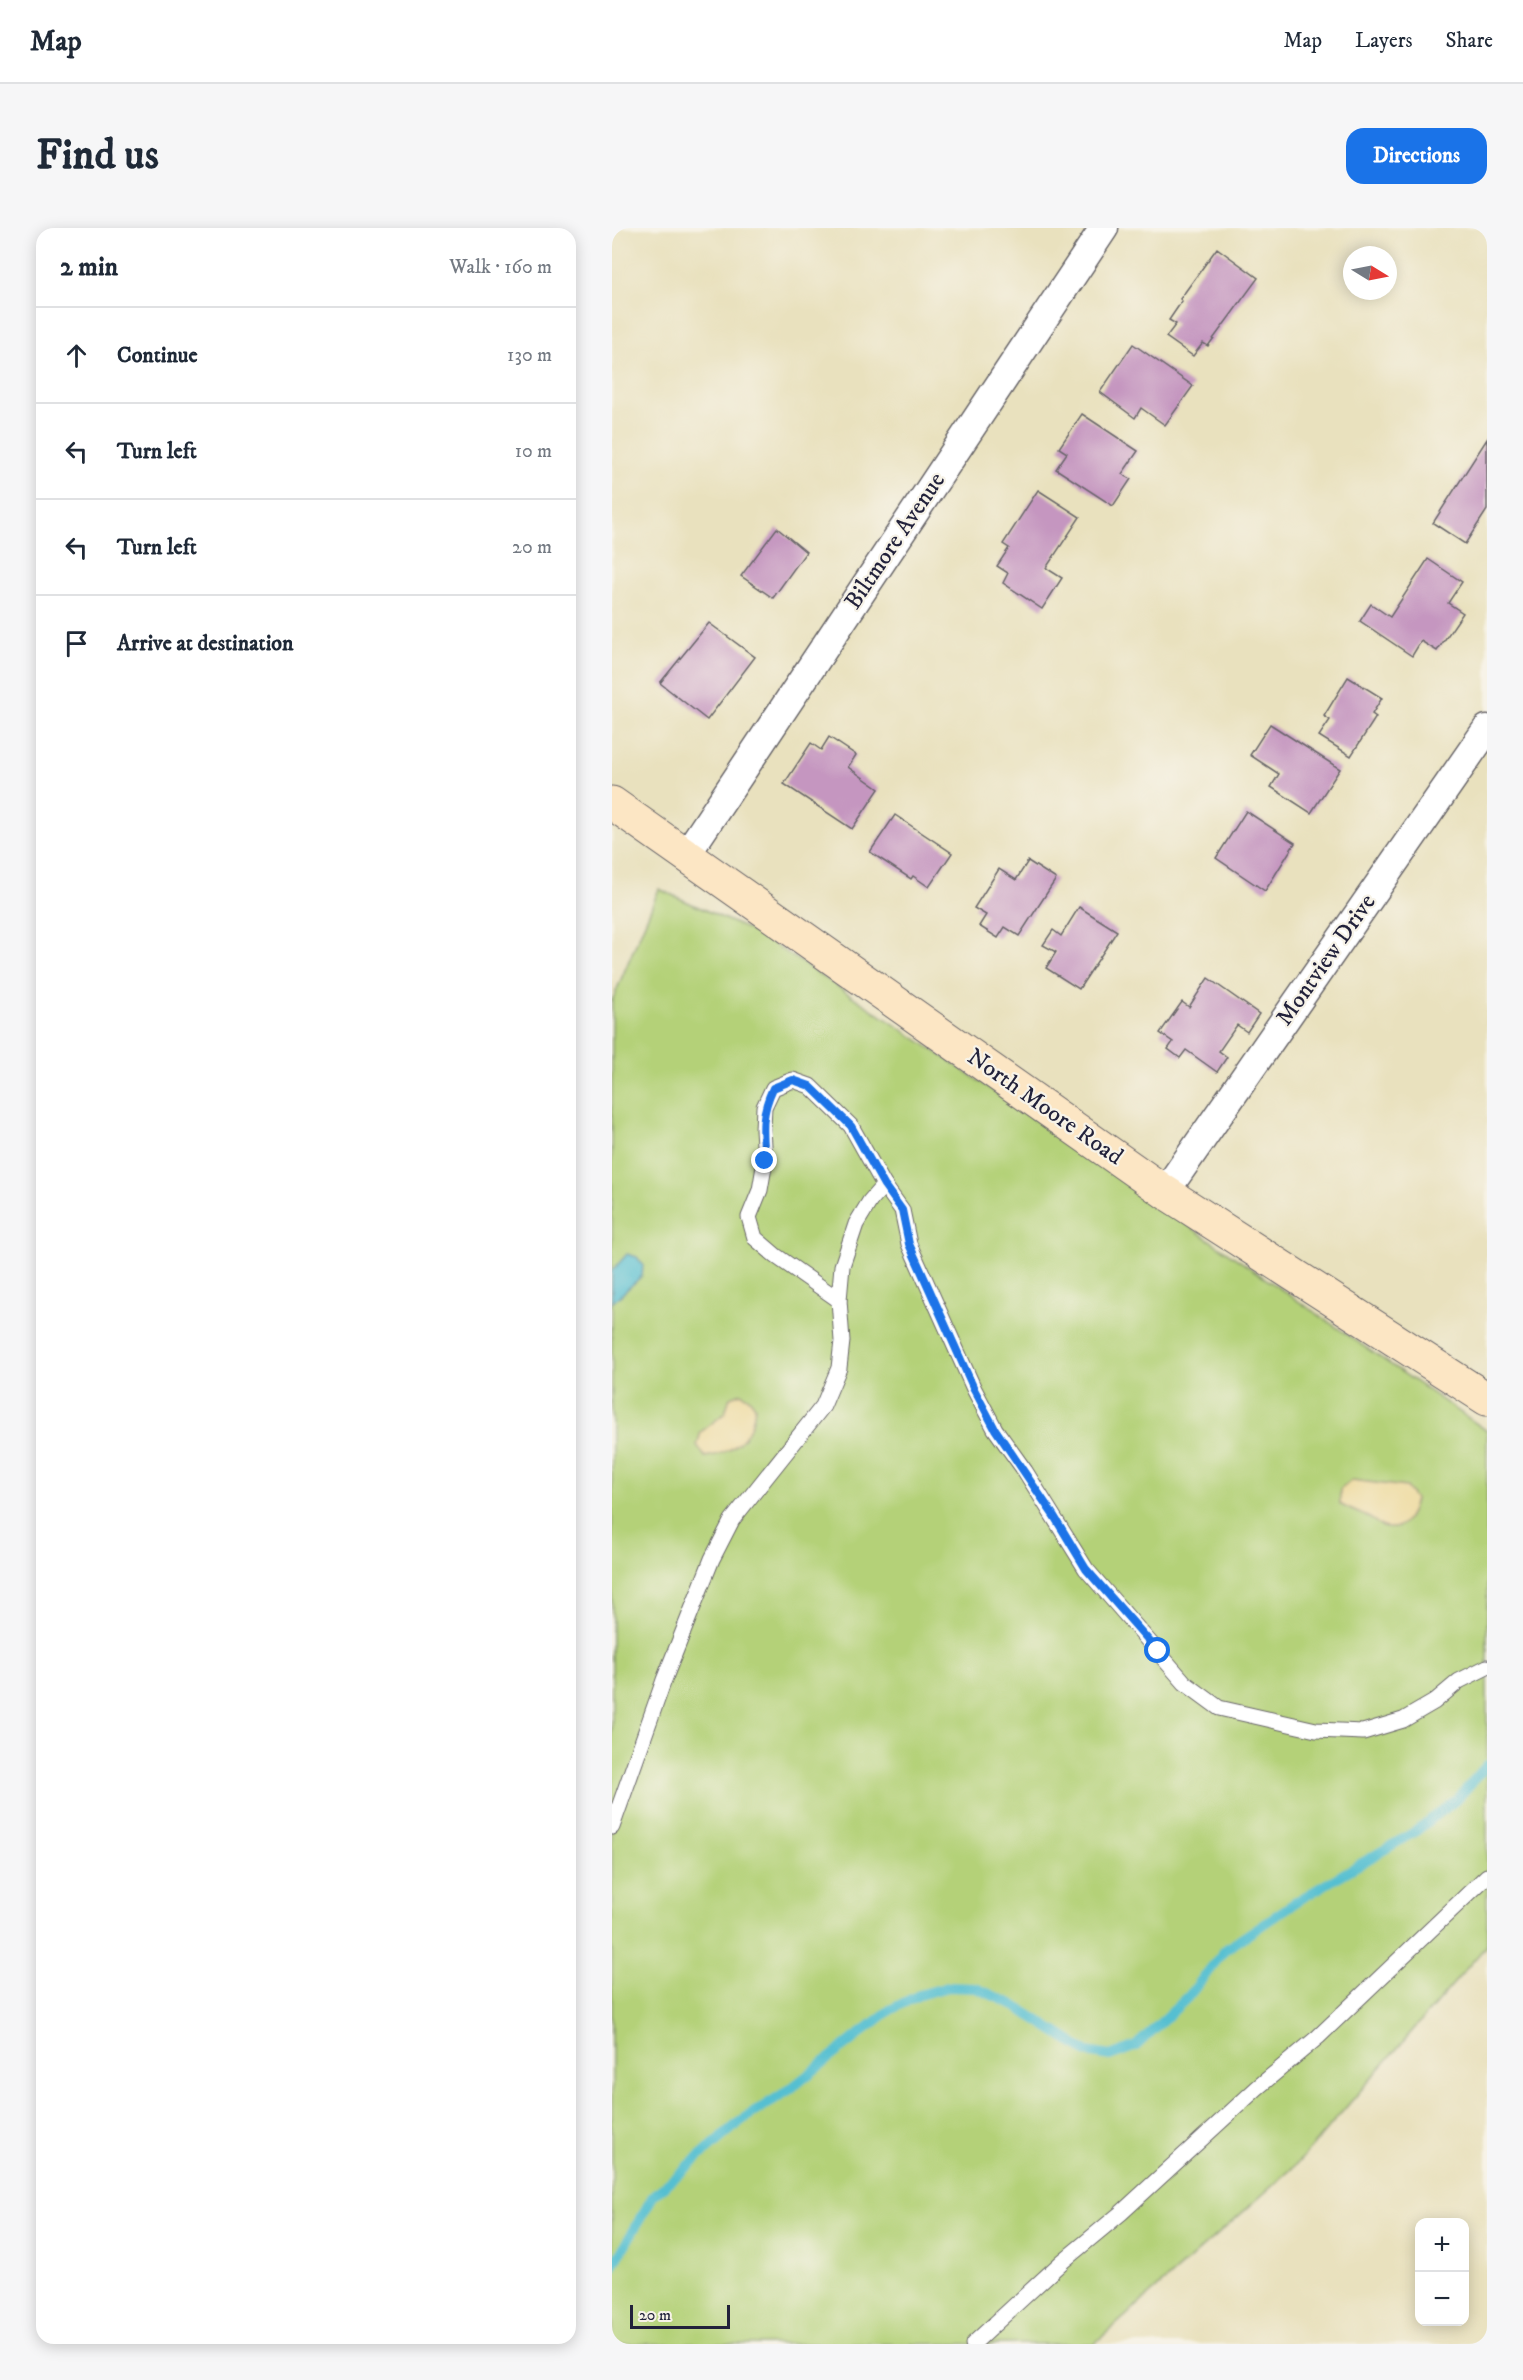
<!DOCTYPE html>
<meta charset="utf-8">
<style>
body{margin:0;font-family:"IM FELL DW Pica",serif;background:#f6f6f7;color:#1f2937}
.controls{position:absolute;right:18px;bottom:18px;display:grid;overflow:hidden;border-radius:12px;box-shadow:0 3px 15px #0003}
.controls button{width:54px;height:54px;display:grid;place-items:center;padding:0;border:0;border-bottom:2px solid #e0e1e3;background:#fff;color:#1f2937;font:30px sans-serif}
.compass{position:absolute;left:731px;top:18px;width:54px;height:54px;border-radius:50%;background:#fff;box-shadow:0 3px 15px #0003;rotate:100deg}
.scale{position:absolute;left:18px;bottom:15px;width:100px;box-sizing:border-box;padding-left:6px;border:3px solid #22223b;border-top:0;font-size:16px;line-height:21px;white-space:nowrap;color:#22223b;-webkit-text-stroke:4px #f7f3e8;paint-order:stroke}
.stop{position:absolute;width:18px;height:18px;margin:-14px;border:4px solid #1a73e8;border-radius:50%;background:#fff}
.stop.end{background:#1a73e8;border-color:#fff;box-shadow:0 2px 6px #0008}
.list{margin:0;padding:0;list-style:none}
h2{display:flex;justify-content:space-between;align-items:center;height:78px;margin:0;padding:0 24px;font-size:26px}
h2 small{font-size:20px;font-weight:400;color:#747a83}
.list li{display:grid;grid-template-columns:39px 1fr auto;gap:18px;align-items:center;box-sizing:border-box;height:96px;padding:0 24px;border-top:2px solid #e0e1e3}
.list b{display:block;font-size:22px;white-space:nowrap}
.list em{font-size:20px;font-style:normal;color:#747a83}
.icon{flex:none;width:33px;height:33px;fill:none;stroke:currentColor;stroke-width:2;stroke-linecap:round;stroke-linejoin:round}
.map{position:relative;flex:none;width:875px;height:2116px;overflow:hidden;border-radius:18px}
header{display:flex;align-items:center;gap:36px;box-sizing:border-box;height:84px;padding:0 30px;background:#fff;border-bottom:2px solid #e0e1e3}
header strong{font-size:28px}
nav{display:flex;gap:33px;margin-inline-start:auto;font-size:21px}
.intro{display:flex;align-items:center;justify-content:space-between;box-sizing:border-box;height:144px;padding:0 36px}
h1{margin:0;font-size:42px}
.button{padding:15px 27px;border-radius:18px;background:#1a73e8;color:#fff;font-size:21px;font-weight:700}
main{display:flex;gap:36px;padding:0 36px}
aside{flex:1;background:#fff;border-radius:18px;box-shadow:0 3px 15px #0003}
.map>svg:first-child{display:block}
</style>
<header>
<strong>Map</strong>
<nav><a>Map</a><a>Layers</a><a>Share</a></nav>
</header>
<div class="intro"><h1>Find us</h1><a class="button">Directions</a></div>
<main>
<aside>
<h2>2 min<small>Walk · 160 m</small></h2>
<ul class="list">
<li><svg class="icon" aria-label="ahead" viewBox="0 0 24 24"><path d="M12 20V5M6 11l6-6 6 6"/></svg><div><b>Continue</b></div><em>130 m</em></li>
<li><svg class="icon" aria-label="left" viewBox="0 0 24 24"><path d="M17 20v-9H6M10 6l-5 5 5 5"/></svg><div><b>Turn left</b></div><em>10 m</em></li>
<li><svg class="icon" aria-label="left" viewBox="0 0 24 24"><path d="M17 20v-9H6M10 6l-5 5 5 5"/></svg><div><b>Turn left</b></div><em>20 m</em></li>
<li><svg class="icon" aria-label="arrive" viewBox="0 0 24 24"><path d="M6 21V4h12l-3 4 3 4H6"/></svg><div><b>Arrive at destination</b></div></li>
</ul>
</aside>
<div class="map">
<svg width="875" height="2116" viewBox="0 0 875 2116">
<rect width="100%" height="100%" fill="#f7f3e8"/>
<filter id="ink" filterUnits="userSpaceOnUse"><feTurbulence type="fractalNoise" baseFrequency=".0167" numOctaves="2"/><feDisplacementMap in="SourceGraphic" scale="12" xChannelSelector="R" yChannelSelector="G"/><feConvolveMatrix kernelMatrix="1 2 1 2 8 2 1 2 1" color-interpolation-filters="sRGB"/></filter>
<filter id="wash" filterUnits="userSpaceOnUse"><feTurbulence type="fractalNoise" baseFrequency=".008" numOctaves="4" result="noise"/><feDisplacementMap in="SourceGraphic" scale="24" xChannelSelector="R" yChannelSelector="G"/><feGaussianBlur stdDeviation="1.35" result="paint"/><feColorMatrix in="noise" values="0 0 0 0 0 0 0 0 0 0 0 0 0 0 0 0 0 1.4 0 .05"/><feComposite in="paint" operator="in"/></filter>
<g filter="url(#wash)">
<rect width="100%" height="100%" fill="#e9e1be"/>
<path fill="#b4d178" stroke="#6b7a5a" stroke-width="1.5" d="M47,661L148,707L339,834L875,1203V1717L684,1937L482,2116H0V773Z"/>
<g fill="#eeda9e" stroke="#887e6c" stroke-width="1.5">
<path d="M129,1165L137,1170L143,1178C141,1208 123,1225 93,1229L85,1217L89,1204L113,1185L118,1169Z"/>
<path d="M740,1252L794,1259L803,1271C800,1287 791,1305 771,1299C767,1297 763,1293 759,1291C749,1285 739,1283 728,1276V1262Z"/>
</g>
<path fill="#55bfd1" stroke="#3c7086" stroke-width="1.5" d="M15,1026L25,1029L31,1037L30,1048L0,1075V1043Z"/>
<g fill="none" stroke-linecap="round" stroke-linejoin="round">
<path stroke="#55bfd1" stroke-width="10" d="M0,2040L41,1968L130,1892L177,1862L278,1782L307,1767L336,1759L364,1760L400,1776L475,1824L498,1828L524,1818L576,1769L613,1722L687,1672L804,1603L845,1571L875,1537"/>
</g>
<g id="blocks">
<g fill="#c596c0">
<path d="M605,20L646,50L596,118L591,115L581,128L554,109L564,96L557,92L570,73L568,71Z"/>
<path d="M521,116L581,158L553,197L529,180L523,190L488,164Z"/>
<path d="M470,186L526,223L510,246L519,251L501,278L444,241L455,225L447,220Z"/>
<path d="M875,211V282L853,316L821,295Z"/>
<path d="M426,262L468,289L434,340L450,350L430,381L391,355L396,345L385,338L397,320L391,316Z"/>
<path d="M165,300L194,324L161,370L129,348Z"/>
<path d="M816,331L850,354L836,375L851,385L825,423L809,413L800,428L748,393L759,376L778,389Z"/>
<path d="M97,395L143,429L95,492L48,455Z"/>
<path d="M736,449L770,470L760,486L764,489L739,528L707,508L718,492L712,488Z"/>
<path d="M658,496L728,541L699,585L659,559L667,546L638,527Z"/>
<path d="M217,509L244,527L236,539L267,561L240,601L172,556L199,515L209,522Z"/>
<path d="M634,583L683,615L653,663L604,630Z"/>
<path d="M283,587L340,625L317,659L301,648L299,651L258,624Z"/>
<path d="M416,633L444,651L407,708L393,699L386,710L367,698L374,687L362,680L387,641L404,652Z"/>
<path d="M467,679L505,703L467,761L434,740L444,724L431,717L441,702L449,708Z"/>
<path d="M596,750L647,786L635,804L625,797L607,823L615,829L605,844L574,822L568,830L556,821L561,814L548,805L570,774L577,779Z"/>
</g>
</g>
</g>
<g filter="url(#ink)">
<use href="#blocks" fill-opacity="0" stroke="#686569" stroke-width="1.5"/>
<g fill="none" stroke-linecap="round" stroke-linejoin="round">
<defs>
<g id="service">
<path d="M227,1072L164,1028L143,1010L137,989L148,962L153,933L151,901L152,879L161,860L181,852L198,858L239,898L272,957L290,982L297,1016L362,1161L383,1201L413,1243L474,1341L573,1455L607,1480L704,1502L751,1504L791,1492L822,1474L847,1453L875,1439"/>
<path d="M0,1599L52,1452L100,1331L120,1292L211,1178L227,1140L230,1113L227,1072L230,1038L244,996L258,973L272,957"/>
<path d="M361,2116L451,2033L509,1985L645,1860L706,1809L875,1648"/>
</g>
<g id="minor">
<path d="M74,627L492,0"/>
<path d="M553,964L875,501"/>
</g>
<path id="secondary" d="M0,575L553,964L875,1171"/>
</defs>
<use href="#service" stroke="#686569" stroke-width="17"/>
<use href="#minor" stroke="#686569" stroke-width="31"/>
<use href="#secondary" stroke="#686569" stroke-width="35"/>
<use href="#service" stroke="#fff" stroke-width="15"/>
<use href="#minor" stroke="#fff" stroke-width="28"/>
<use href="#secondary" stroke="#fce6c4" stroke-width="33"/>
</g>
</g>
<g fill="none" stroke-linecap="round" stroke-linejoin="round" filter="url(#ink)">
<path stroke="#1a73e8" stroke-width="8" d="M153,933C151,903 148,888 161,860L181,852L198,858L239,898L272,957L290,982L297,1016L362,1161L383,1201L442,1288L474,1341L546,1423"/>
</g>
<g text-anchor="middle" dominant-baseline="central" stroke-width="4.5" stroke-linejoin="round" paint-order="stroke">
<g font-size="24" fill="#22223b" stroke="#f7f3e8">
<text transform="translate(283 313) rotate(-56)">Biltmore Avenue</text>
<text transform="translate(714 732) rotate(-55)">Montview Drive</text>
<text transform="translate(433 879) rotate(35)">North Moore Road</text>
</g>
</g>
</svg>
<div class="controls">
<button>+</button>
<button>−</button>
</div>
<svg class="compass" viewBox="-18 -18 36 36"><path d="M0-13l5 13h-10z" fill="#e53935"/><path d="M0 13l5-13h-10z" fill="#747a83"/></svg>
<div class="scale">20 m</div>
<div class="stop" style="left:546px;top:1423px"></div>
<div class="stop end" style="left:153px;top:933px"></div>
</div>
</main>
